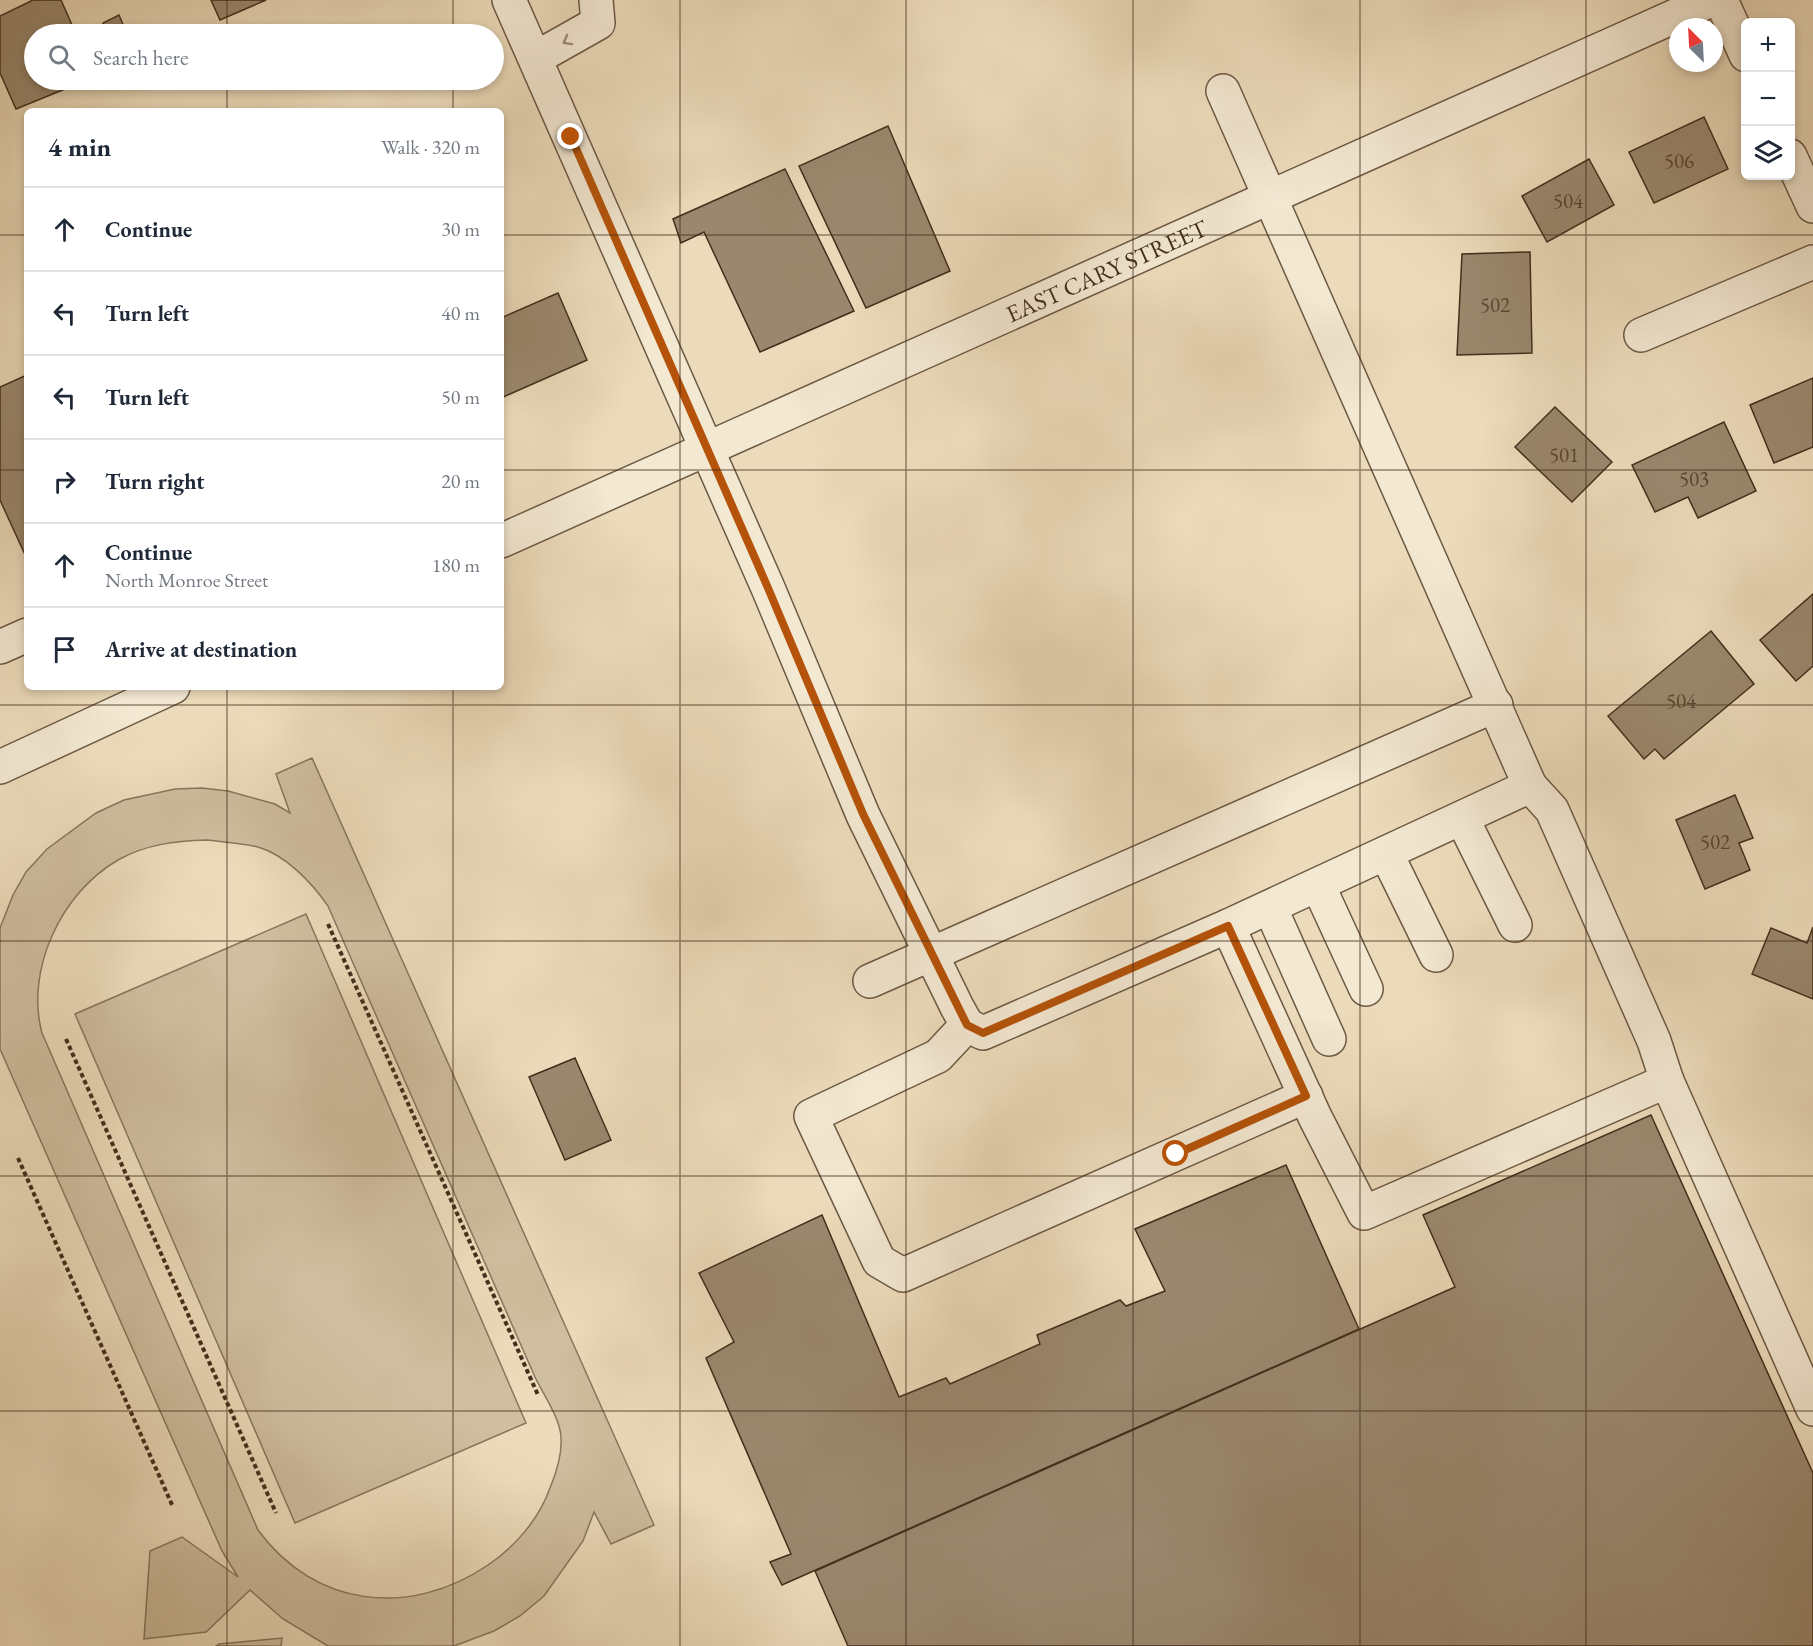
<!DOCTYPE html>
<meta charset="utf-8">
<style>
body{margin:0;font-family:"EB Garamond",serif;background:#f2f2f3;color:#1f2937}
.controls{position:absolute;right:18px;top:18px;display:grid;overflow:hidden;border-radius:9px;box-shadow:0 3px 9px #0003}
.controls button{width:54px;height:54px;display:grid;place-items:center;padding:0;border:0;border-bottom:2px solid #e0e1e3;background:#fff;color:#1f2937;font:30px sans-serif}
.compass{position:absolute;left:1669px;top:18px;width:54px;height:54px;border-radius:50%;background:#fff;box-shadow:0 3px 9px #0003;rotate:336deg}
.stop{position:absolute;width:18px;height:18px;margin:-14px;border:4px solid #b45309;border-radius:50%;background:#fff}
.stop.end{background:#b45309;border-color:#fff;box-shadow:0 2px 6px #0008}
.list{margin:0;padding:0;list-style:none}
h2{display:flex;justify-content:space-between;align-items:center;height:78px;margin:0;padding:0 24px;font-size:26px}
h2 small{font-size:20px;font-weight:400;color:#747a83}
.list li{display:grid;grid-template-columns:39px 1fr auto;gap:18px;align-items:center;box-sizing:border-box;height:84px;padding:0 24px;border-top:2px solid #e0e1e3}
.list b{display:block;font-size:22px;white-space:nowrap}
.list p{margin:0;font-size:20px;white-space:nowrap;color:#747a83}
.list em{font-size:20px;font-style:normal;color:#747a83}
.icon{flex:none;width:33px;height:33px;fill:none;stroke:currentColor;stroke-width:2;stroke-linecap:round;stroke-linejoin:round}
.map{position:relative;flex:none;width:1813px;height:1646px;overflow:hidden}
.search{position:absolute;background:#fff;box-shadow:0 3px 9px #0003;left:24px;top:24px;width:480px;height:66px;display:flex;align-items:center;gap:15px;box-sizing:border-box;padding:0 21px;border-radius:33px;color:#747a83;font-size:22px}
.panel{position:absolute;background:#fff;box-shadow:0 3px 9px #0003;left:24px;top:108px;width:480px;height:582px;border-radius:9px}
.map>svg:first-child{display:block}
</style>
<div class="map">
<svg width="1813" height="1646" viewBox="0 0 1813 1646">
<rect width="100%" height="100%" fill="#ecdbba"/>
<filter id="stains"><feTurbulence type="fractalNoise" baseFrequency=".00333" numOctaves="4"/><feColorMatrix values="0 0 0 0 .2 0 0 0 0 .09 0 0 0 0 .02 0 0 0 .5 -.17"/></filter>
<radialGradient id="worn" r=".72"><stop offset=".6" stop-color="#630" stop-opacity="0"/><stop offset="1" stop-color="#630" stop-opacity=".3"/></radialGradient>
<g fill="#cfbe9f" stroke="#88765e" stroke-width="1.5" fill-rule="evenodd">
<path d="M312,758L654,1525L611,1544L594,1512L583,1541L544,1596L520,1616L494,1631L454,1646H328L283,1619L250,1590L206,1632L144,1639L150,1551L182,1537L238,1577L222,1551L0,1049V928L13,895L26,872L47,849L96,813L124,800L175,789L202,788L228,791L275,804L290,813L276,774ZM207,840C224,842 242,843 258,847C286,855 312,883 328,906L535,1377C542,1392 554,1409 559,1426C565,1445 557,1471 550,1488C539,1519 515,1547 488,1565C410,1618 315,1608 258,1530L42,1033C25,970 61,893 118,860C146,844 176,841 207,840Z"/>
<path d="M306,914L526,1423L295,1523L75,1014Z"/>
<path d="M282,1638L281,1646H216L219,1644Z"/>
</g>
<g fill="#9a886e" stroke="#422e1c" stroke-width="1.5">
<path d="M33,0H61L76,34H34V80H87L16,109L0,73V16Z"/>
<path d="M211,0H266L220,20Z"/>
<path d="M119,15L127,34H109L103,23Z"/>
<path d="M1704,117L1728,169L1654,203L1629,152Z"/>
<path d="M888,126L950,271L866,308L799,166Z"/>
<path d="M1589,159L1614,205L1547,242L1522,196Z"/>
<path d="M785,169L854,311L760,352L704,232L681,243L673,219Z"/>
<path d="M1530,252L1532,353L1457,355L1462,254Z"/>
<path d="M558,293L587,360L501,398V318Z"/>
<path d="M27,375V559L0,500V387Z"/>
<path d="M1813,378V447L1774,463L1750,405Z"/>
<path d="M1555,407L1612,462L1572,502L1515,447Z"/>
<path d="M1724,422L1756,491L1698,518L1688,497L1655,512L1632,465Z"/>
<path d="M1813,594V666L1796,681L1760,640Z"/>
<path d="M1711,631L1754,684L1664,759L1655,749L1644,759L1608,716Z"/>
<path d="M1735,795L1753,838L1739,843L1750,870L1705,889L1676,820Z"/>
<path d="M1813,927V999L1752,974L1771,928L1807,943Z"/>
<path d="M575,1058L611,1140L565,1160L529,1077Z"/>
<path d="M1651,1115L1813,1473V1646H848L815,1571L1455,1287L1423,1215Z"/>
<path d="M1286,1165L1359,1329L782,1585L770,1562L791,1554L706,1358L734,1342L699,1273L822,1215L899,1397L946,1378L950,1384L1040,1344L1037,1335L1120,1300L1126,1306L1165,1291L1135,1229Z"/>
</g>
<g fill="none" stroke-linecap="round" stroke-linejoin="round">
<defs>
<g id="minor">
<path d="M509,0L768,588L863,815L957,1007L967,1025L983,1033L1228,926L1530,786L1223,91"/>
<path d="M1721,0L1746,55"/>
<path d="M536,58L598,23L596,0"/>
<path d="M1790,156L1813,206"/>
<path d="M1641,335L1813,262"/>
<path id="s1" d="M501,541L1711,0"/>
<path d="M0,647L27,635"/>
<path d="M0,767L173,687"/>
<path d="M1530,786L1552,810L1654,1041L1667,1081"/>
<path d="M1462,818L1515,925"/>
<path d="M1386,853L1436,955"/>
<path d="M1318,885L1366,989"/>
<path d="M1270,907L1329,1039"/>
<path d="M1228,926L1315,1117L1364,1213L1667,1081L1813,1409"/>
<path d="M870,981L1496,705"/>
<path d="M967,1025L938,1056L811,1116L879,1261L903,1275L1306,1096"/>
</g>
</defs>
<use href="#minor" stroke="#6c5944" stroke-width="36"/>
<g stroke="#422e1c" stroke-width="4" stroke-dasharray="4.5 3" stroke-linecap="butt">
<path d="M328,924L538,1395"/>
<path d="M66,1039L276,1513"/>
<path d="M18,1158L173,1507"/>
</g>
<use href="#minor" stroke="#f3e8d2" stroke-width="33"/>
</g>
<defs><path id="oneway-chevron" d="M-2-3.5L2.5 0L-2 3.5" fill="none" stroke-width="1.6" stroke-linecap="round" stroke-linejoin="round" transform="scale(1.5)"/></defs>
<use stroke="#9a8b77" href="#oneway-chevron" transform="translate(567 41) rotate(151)"/>
<g fill="none" stroke-linecap="round" stroke-linejoin="round">
<path stroke="#b45309" stroke-width="8" d="M571,137L768,588L863,814L967,1025L983,1033L1228,926L1306,1096L1176,1154"/>
</g>
<path fill="none" stroke="#422e1c" stroke-width="1.5" stroke-opacity="0.55" d="M227,0V34M453,0V34M680,0V1646M906,0V1646M1133,0V1646M1360,0V1646M1586,0V1646M227,80V111M453,80V111M0,235H27M501,235H1813M0,470H27M501,470H1813M227,687V1646M453,687V1646M0,705H1813M0,941H1813M0,1176H1813M0,1411H1813"/>
<g text-anchor="middle" dominant-baseline="central" stroke-width="4.5" stroke-linejoin="round" paint-order="stroke">
<g font-size="21" fill="#584430">
<text x="1679" y="160">506</text>
<text x="1568" y="200">504</text>
<text x="1495" y="304">502</text>
<text x="1564" y="454">501</text>
<text x="1694" y="478">503</text>
<text x="1681" y="700">504</text>
<text x="1715" y="841">502</text>
</g>
<g font-size="24" fill="#422e1c" stroke="#f3e8d2">
<text stroke="none"><textPath href="#s1" startOffset="663">EAST CARY STREET</textPath></text>
</g>
</g>
<rect width="100%" height="100%" filter="url(#stains)"/>
<rect width="100%" height="100%" fill="url(#worn)"/>
</svg>
<div class="controls">
<button>+</button>
<button>−</button>
<button><svg class="icon" aria-label="layers" viewBox="0 0 24 24"><path d="M12 4l9 5-9 5-9-5zM3 14l9 5 9-5"/></svg></button>
</div>
<svg class="compass" viewBox="-18 -18 36 36"><path d="M0-13l5 13h-10z" fill="#e53935"/><path d="M0 13l5-13h-10z" fill="#747a83"/></svg>
<div class="stop" style="left:1176px;top:1154px"></div>
<div class="stop end" style="left:571px;top:137px"></div>
<div class="search"><svg class="icon" aria-label="search" viewBox="0 0 24 24"><circle cx="10" cy="10" r="6"/><path d="M15 15l6 6"/></svg>Search here</div>
<section class="panel">
<h2>4 min<small>Walk · 320 m</small></h2>
<ul class="list">
<li><svg class="icon" aria-label="ahead" viewBox="0 0 24 24"><path d="M12 20V5M6 11l6-6 6 6"/></svg><div><b>Continue</b></div><em>30 m</em></li>
<li><svg class="icon" aria-label="left" viewBox="0 0 24 24"><path d="M17 20v-9H6M10 6l-5 5 5 5"/></svg><div><b>Turn left</b></div><em>40 m</em></li>
<li><svg class="icon" aria-label="left" viewBox="0 0 24 24"><path d="M17 20v-9H6M10 6l-5 5 5 5"/></svg><div><b>Turn left</b></div><em>50 m</em></li>
<li><svg class="icon" aria-label="right" viewBox="0 0 24 24"><path d="M7 20v-9h11M14 6l5 5-5 5"/></svg><div><b>Turn right</b></div><em>20 m</em></li>
<li><svg class="icon" aria-label="ahead" viewBox="0 0 24 24"><path d="M12 20V5M6 11l6-6 6 6"/></svg><div><b>Continue</b><p>North Monroe Street</p></div><em>180 m</em></li>
<li><svg class="icon" aria-label="arrive" viewBox="0 0 24 24"><path d="M6 21V4h12l-3 4 3 4H6"/></svg><div><b>Arrive at destination</b></div></li>
</ul>
</section>
</div>
